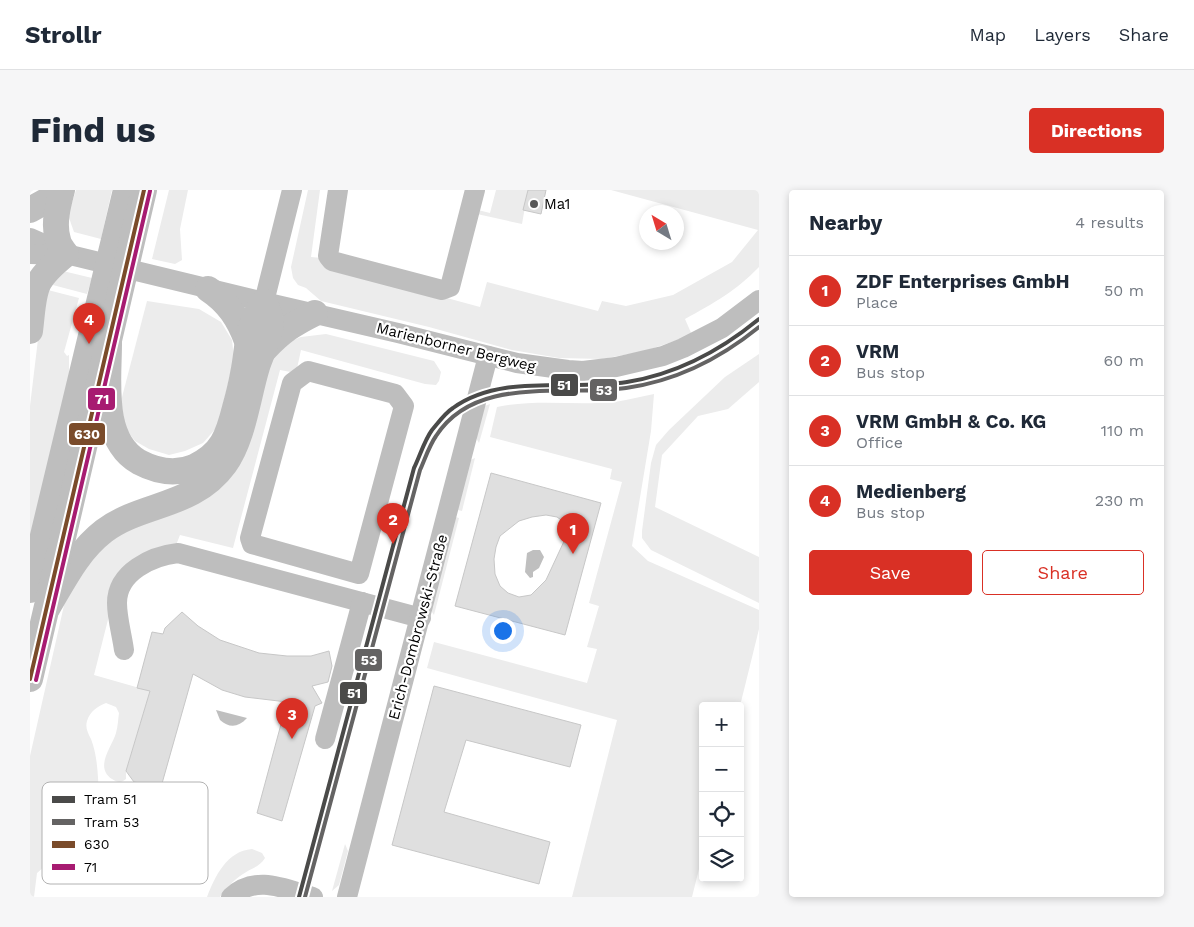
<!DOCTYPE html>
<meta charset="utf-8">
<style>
body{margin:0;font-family:"Work Sans",sans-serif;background:#f6f6f7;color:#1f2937}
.controls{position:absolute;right:15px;bottom:15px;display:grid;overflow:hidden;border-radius:5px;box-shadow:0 2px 8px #0003}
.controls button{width:45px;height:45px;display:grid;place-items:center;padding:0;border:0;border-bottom:1px solid #e0e1e3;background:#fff;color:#1f2937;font:25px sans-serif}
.compass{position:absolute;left:609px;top:15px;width:45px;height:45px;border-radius:50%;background:#fff;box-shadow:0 2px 8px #0003;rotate:322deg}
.you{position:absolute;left:472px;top:440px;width:18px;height:18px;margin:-12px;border:4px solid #fff;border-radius:50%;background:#1a73e8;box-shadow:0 0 0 8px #1a73e833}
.badge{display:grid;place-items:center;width:32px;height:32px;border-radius:50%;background:#d93025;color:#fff;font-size:16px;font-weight:700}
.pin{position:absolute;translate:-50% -41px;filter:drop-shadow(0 1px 2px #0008)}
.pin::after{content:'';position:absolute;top:26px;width:18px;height:15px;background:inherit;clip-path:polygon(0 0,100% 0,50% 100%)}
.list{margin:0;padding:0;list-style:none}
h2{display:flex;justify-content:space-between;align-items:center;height:65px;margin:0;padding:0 20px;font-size:21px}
h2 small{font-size:16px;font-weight:400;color:#747a83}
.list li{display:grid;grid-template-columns:32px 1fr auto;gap:15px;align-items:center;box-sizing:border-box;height:70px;padding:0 20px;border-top:1px solid #e0e1e3}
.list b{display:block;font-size:19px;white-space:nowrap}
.list p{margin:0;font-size:16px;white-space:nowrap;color:#747a83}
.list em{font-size:16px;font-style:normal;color:#747a83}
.actions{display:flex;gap:10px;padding:15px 20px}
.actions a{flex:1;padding:11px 0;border:1px solid #d93025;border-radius:5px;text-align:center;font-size:18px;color:#d93025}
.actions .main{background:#d93025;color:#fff}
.icon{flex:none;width:28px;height:28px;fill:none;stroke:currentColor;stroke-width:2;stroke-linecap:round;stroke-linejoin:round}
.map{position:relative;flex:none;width:729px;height:707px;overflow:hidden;border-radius:5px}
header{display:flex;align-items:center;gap:30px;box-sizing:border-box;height:70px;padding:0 25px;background:#fff;border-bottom:1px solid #e0e1e3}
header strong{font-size:24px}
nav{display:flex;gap:28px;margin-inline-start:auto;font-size:18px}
.intro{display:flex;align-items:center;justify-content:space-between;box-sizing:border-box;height:120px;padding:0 30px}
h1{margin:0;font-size:35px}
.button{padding:12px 22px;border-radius:5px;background:#d93025;color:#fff;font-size:18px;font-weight:700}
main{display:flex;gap:30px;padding:0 30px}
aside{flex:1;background:#fff;border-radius:5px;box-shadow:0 2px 8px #0003}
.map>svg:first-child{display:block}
</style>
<header>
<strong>Strollr</strong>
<nav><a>Map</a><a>Layers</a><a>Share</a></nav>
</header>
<div class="intro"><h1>Find us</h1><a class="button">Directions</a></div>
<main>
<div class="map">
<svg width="729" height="707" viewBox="0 0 729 707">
<rect width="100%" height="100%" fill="#fff"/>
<g fill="#ececec">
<path d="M46,0H82L71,49L44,42L38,25Z"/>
<path d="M139,0H158L150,39L152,70L145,74L122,69Z"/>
<path d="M278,0H290L281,67L292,68L299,76L450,117L457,92L568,121L572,111L596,116L643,105L702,72L728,40L581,0H729V77C706,101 684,113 655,129L662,145L615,161L572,169L529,168L482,160L399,137L291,111L276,98L268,95L263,88L261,77Z"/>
<path d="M466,0H498L492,34L447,24L448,20L460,23Z"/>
<path d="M33,81L62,88L57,104L19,94Z"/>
<path d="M14,99L49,108L34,162L37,166L39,165V200L0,364V216Z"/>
<path d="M117,111L169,119L191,132L202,150L204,168L188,236L173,253L155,261L139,265L119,259L105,251L92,234L91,211Z"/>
<path d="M296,144L404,171L411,182L409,191L406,195L395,194L271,160L266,183L250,180L203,358L150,345L146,355L87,394L64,485L120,501L96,582V589C91,593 88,593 82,589C64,577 82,557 86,543C88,536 88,529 89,523L86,517L76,513C68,516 60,521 57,531C55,538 58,543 61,549C68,567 68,588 69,608L78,611L86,620L84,630L75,639L22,670L7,683L4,707H0V566L37,402L63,358L149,315L229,183L256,153L271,147Z"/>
<path d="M729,164V192L698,219L668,226L632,265L625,317L729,367V413L621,360L612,348V341L621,273L626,255L639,240L695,187Z"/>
<path d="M624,204L621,241L602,356L618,371L729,420V439L710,516H673V663L662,707H542L587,530L397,478L404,452L557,493L567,459L557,457L569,416L559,413L592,292L580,289L582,279L460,247L467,217C500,210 534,214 567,213C587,213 605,208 624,204Z"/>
<path d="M460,214L449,253L444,244L452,217Z"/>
<path d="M445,268L432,321L424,319L436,272Z"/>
<path d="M422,326L429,328L404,425L398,416Z"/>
<path d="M315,654L318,661L309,695L302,701Z"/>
<path d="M222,659L232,663L235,668C230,677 221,678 213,684C204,690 196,698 190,707H177C185,686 197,661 222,659Z"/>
</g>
<g fill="#bfbfbf">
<path d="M503,360H510L514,367L509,378L503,382V387L500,388L495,382L497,363Z"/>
<path d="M186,520L217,528C208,538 199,538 190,530Z"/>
</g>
<g fill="#dfdfdf" stroke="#c7c7c7" fill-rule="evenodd">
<path d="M498,0H516L511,24L493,20Z"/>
<path d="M461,283L571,313L535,445L425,416ZM516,325L527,327L534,332L537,340L536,347L516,390L501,405L489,407L478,403L470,396L465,384L464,369L466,357L470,346L489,331L502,327Z"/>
<path d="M152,422L168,436L190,450L229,463L257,466H281L299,461L302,476L298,492L282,496L292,513L285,516L252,631L227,623L257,512L215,507L192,500L163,484L131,597L104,592L96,581L120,501L107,498L122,442L133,444L135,438Z"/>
<path d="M404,496L551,535L540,577L436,550L414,622L520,652L509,694L362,655Z"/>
</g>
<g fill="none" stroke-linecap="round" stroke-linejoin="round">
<g stroke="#bebebe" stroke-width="20">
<path d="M308,0L298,66L302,71L412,100L420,97L445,0"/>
<path d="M0,48L36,64L234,112L368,143L487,173L538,180L553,181L586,177L633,166L653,158L692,138L729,110"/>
<path d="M0,64L31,65"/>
<path d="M234,112L262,0"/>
<path d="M278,181L365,204L374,216L329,384L222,354L220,348L262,193Z"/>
<path d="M94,460C92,445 87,428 87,413C87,382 122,366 148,363L391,428"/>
<path d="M295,549L332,412"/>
<path d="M201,707C226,684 255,699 283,707"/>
<path d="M317,707L458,166"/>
</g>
<g stroke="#bebebe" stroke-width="26">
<path d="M0,20L16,11L29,0"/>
<path d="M178,99C198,112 209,129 217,151"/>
<path d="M0,141C5,99 1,92 36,64C33,60 29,55 28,50C23,34 28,15 32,0"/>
<path d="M235,159C252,141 263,134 285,123"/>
<path d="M0,400L96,0"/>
<path d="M18,417C34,390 48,361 74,341C113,312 163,318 195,274C213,250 218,206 227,177C235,151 249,139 234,112C215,138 219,155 213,184C211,195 208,207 205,218C198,246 192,264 164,277C145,285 126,281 109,272C70,250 79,190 79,153"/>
<path d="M0,489L114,0"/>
</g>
<defs>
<path id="bus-1" d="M0,489L114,0"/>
<path id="bus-2" d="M6,490L120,1"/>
</defs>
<use href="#bus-1" stroke="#fff" stroke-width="8"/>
<use href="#bus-2" stroke="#fff" stroke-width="8"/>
<use href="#bus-1" stroke="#7a4b2a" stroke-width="4"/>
<use href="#bus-2" stroke="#a71b71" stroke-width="4"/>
<defs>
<path id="tram-1" d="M269,707L384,278C390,266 394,251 402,240C408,233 415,223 423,218C471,183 541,201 597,192C647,184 690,161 729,129"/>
<path id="tram-2" d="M275,707L390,280C395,269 399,256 406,246C446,184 534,207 596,198C645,191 691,168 729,137"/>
</defs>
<use href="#tram-1" stroke="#fff" stroke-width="8"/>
<use href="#tram-2" stroke="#fff" stroke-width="8"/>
<use href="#tram-1" stroke="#4a4a49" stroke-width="4"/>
<use href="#tram-2" stroke="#646363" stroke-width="4"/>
</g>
<circle fill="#595959" stroke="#fff" stroke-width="2" cx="504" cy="14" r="5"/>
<g text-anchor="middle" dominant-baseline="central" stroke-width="4.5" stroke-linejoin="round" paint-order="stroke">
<g font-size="15" fill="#000" stroke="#fff" text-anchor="start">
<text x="514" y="14">Ma1</text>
</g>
<g font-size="15" fill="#000" stroke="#fff">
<text transform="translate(426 157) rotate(14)">Marienborner Bergweg</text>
<text transform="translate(388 437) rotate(-75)">Erich-Dombrowski-Straße</text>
</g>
</g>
<rect x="12" y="592" width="166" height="102" rx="8" fill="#fff" stroke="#b2b2b2" stroke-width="1"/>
<rect x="22" y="606" width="23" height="7" fill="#4a4a49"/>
<rect x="22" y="629" width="23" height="6" fill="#646363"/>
<rect x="22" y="651" width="23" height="7" fill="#7a4b2a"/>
<rect x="22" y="674" width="23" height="6" fill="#a71b71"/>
<g font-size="14" fill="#000">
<text x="54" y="614">Tram 51</text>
<text x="54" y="637">Tram 53</text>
<text x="54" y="659">630</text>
<text x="54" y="682">71</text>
</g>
<g stroke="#fff" stroke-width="2">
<rect x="520" y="183" width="29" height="24" rx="5" fill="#4a4a49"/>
<rect x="559" y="188" width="29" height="24" rx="5" fill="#646363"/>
<rect x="57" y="197" width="29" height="24" rx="5" fill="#a71b71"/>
<rect x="38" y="232" width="38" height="24" rx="5" fill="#7a4b2a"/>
<rect x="324" y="458" width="29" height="24" rx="5" fill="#646363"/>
<rect x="309" y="491" width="29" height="24" rx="5" fill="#4a4a49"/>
</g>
<g font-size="14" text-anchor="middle" font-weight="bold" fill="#fff">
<text x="534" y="200">51</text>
<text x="574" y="205">53</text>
<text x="72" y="214">71</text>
<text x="57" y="249">630</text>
<text x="339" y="475">53</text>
<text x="324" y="508">51</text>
</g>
</svg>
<div class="controls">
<button>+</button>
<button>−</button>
<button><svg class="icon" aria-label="locate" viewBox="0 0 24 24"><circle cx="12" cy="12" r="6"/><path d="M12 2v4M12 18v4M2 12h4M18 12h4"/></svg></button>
<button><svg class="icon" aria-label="layers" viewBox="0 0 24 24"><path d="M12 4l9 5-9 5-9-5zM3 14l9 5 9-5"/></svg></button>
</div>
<svg class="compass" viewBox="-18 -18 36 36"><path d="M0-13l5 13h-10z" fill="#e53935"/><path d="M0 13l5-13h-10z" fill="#747a83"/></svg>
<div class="you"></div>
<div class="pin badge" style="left:543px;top:364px">1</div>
<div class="pin badge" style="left:363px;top:354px">2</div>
<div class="pin badge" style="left:262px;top:549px">3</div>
<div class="pin badge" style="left:59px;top:154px">4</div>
</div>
<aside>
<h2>Nearby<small>4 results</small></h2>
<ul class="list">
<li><span class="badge">1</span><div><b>ZDF Enterprises GmbH</b><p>Place</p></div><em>50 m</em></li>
<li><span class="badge">2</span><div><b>VRM</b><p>Bus stop</p></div><em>60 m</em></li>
<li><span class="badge">3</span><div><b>VRM GmbH &amp; Co. KG</b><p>Office</p></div><em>110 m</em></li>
<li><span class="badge">4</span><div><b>Medienberg</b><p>Bus stop</p></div><em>230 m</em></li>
</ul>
<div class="actions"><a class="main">Save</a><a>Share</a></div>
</aside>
</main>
